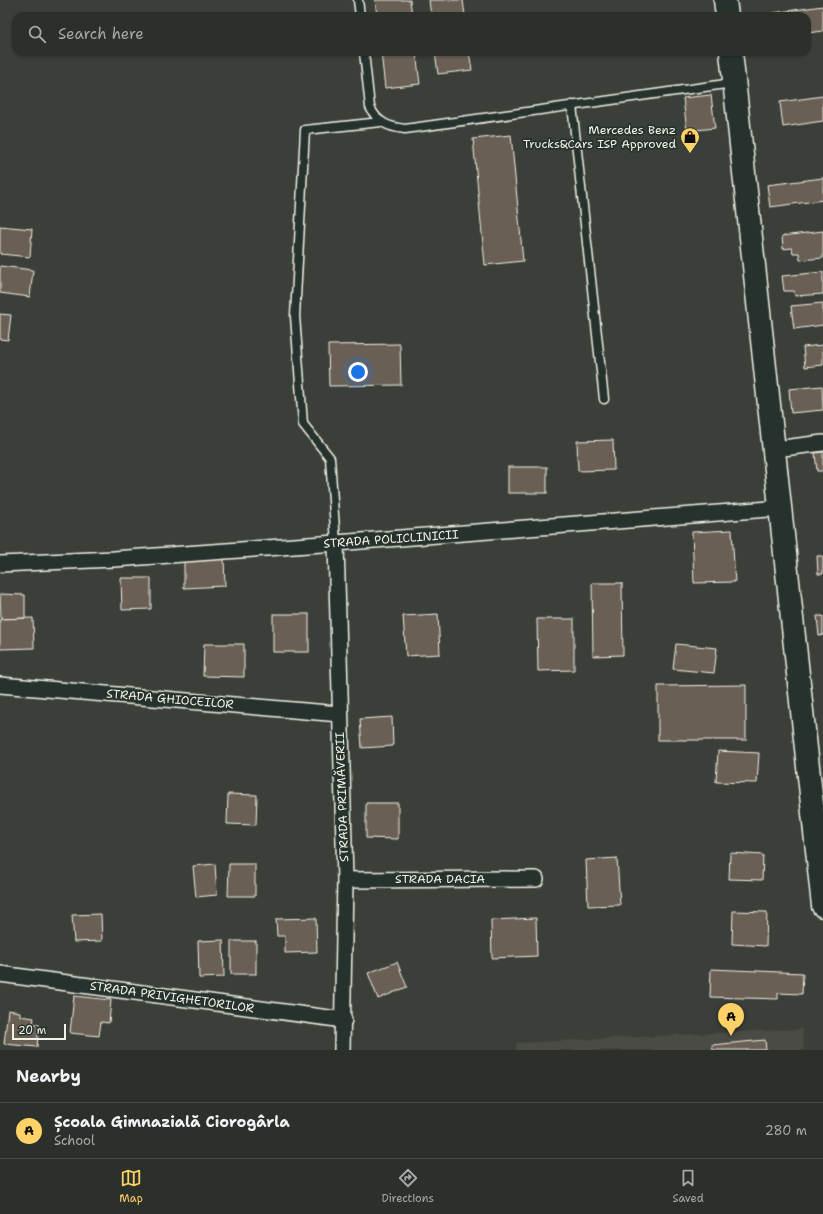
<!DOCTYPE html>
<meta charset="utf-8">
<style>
body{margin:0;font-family:"Shantell Sans",sans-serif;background:#343833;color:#f1f3f6}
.scale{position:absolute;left:12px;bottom:10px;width:54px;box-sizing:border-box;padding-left:4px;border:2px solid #f4f1e8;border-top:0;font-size:11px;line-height:14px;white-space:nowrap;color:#f4f1e8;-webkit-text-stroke:3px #26332d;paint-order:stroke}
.you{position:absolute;left:358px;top:372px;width:14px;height:14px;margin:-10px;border:3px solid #fff;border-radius:50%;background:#1a73e8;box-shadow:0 0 0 6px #1a73e833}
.badge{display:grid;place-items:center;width:26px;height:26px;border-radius:50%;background:#ffd166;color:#111;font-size:13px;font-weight:700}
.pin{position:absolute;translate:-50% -33px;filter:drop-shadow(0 1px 2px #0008)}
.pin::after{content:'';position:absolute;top:21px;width:14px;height:12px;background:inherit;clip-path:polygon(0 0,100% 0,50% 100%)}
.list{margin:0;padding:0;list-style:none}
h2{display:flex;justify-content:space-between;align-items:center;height:52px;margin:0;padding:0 16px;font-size:17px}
h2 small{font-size:13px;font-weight:400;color:#a6a9a9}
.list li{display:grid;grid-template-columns:26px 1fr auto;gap:12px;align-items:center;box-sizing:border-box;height:56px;padding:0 16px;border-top:1px solid #484b47}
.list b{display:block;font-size:15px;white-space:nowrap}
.list p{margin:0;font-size:13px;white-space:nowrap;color:#a6a9a9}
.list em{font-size:13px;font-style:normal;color:#a6a9a9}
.icon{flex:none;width:22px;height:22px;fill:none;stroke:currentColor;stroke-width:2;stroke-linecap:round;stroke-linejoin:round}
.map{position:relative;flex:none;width:823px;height:1050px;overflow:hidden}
.search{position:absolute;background:#2c302b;box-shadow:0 1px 3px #0004;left:12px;right:12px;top:12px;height:44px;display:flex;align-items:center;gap:10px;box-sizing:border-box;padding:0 14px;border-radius:12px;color:#a6a9a9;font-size:15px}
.sheet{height:108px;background:#2c302b}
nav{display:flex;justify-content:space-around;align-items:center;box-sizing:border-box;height:56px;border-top:1px solid #484b47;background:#2c302b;font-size:11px;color:#a6a9a9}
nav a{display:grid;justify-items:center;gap:2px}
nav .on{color:#ffd166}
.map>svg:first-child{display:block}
</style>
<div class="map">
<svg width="823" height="1050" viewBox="0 0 823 1050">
<rect width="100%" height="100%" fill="#3a4039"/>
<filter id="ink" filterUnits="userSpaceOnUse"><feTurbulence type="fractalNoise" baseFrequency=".025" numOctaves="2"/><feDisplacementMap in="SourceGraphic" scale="8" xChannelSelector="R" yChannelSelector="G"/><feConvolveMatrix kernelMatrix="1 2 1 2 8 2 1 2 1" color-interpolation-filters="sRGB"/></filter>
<g filter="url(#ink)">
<path fill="#4b4c44" d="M802,1029L804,1050H516L517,1043Z"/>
<g fill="#6a5f54" stroke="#f4f1e8">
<path d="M375,0H410L412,16H377Z"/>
<path d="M429,0H463L465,16H431Z"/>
<path d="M823,6V31L807,33V16H773L772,13Z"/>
<path d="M381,52H416L420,84L385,88Z"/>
<path d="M435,52H469L472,70L438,74Z"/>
<path d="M711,95L715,128L687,131L683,98Z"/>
<path d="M823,96V121L783,127L780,102Z"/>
<path d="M511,135L523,261L485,265L473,139Z"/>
<path d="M823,178V200L770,207L767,185Z"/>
<path d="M0,226L32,229L30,257L0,254Z"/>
<path d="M823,231V258L800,260L799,253H793L792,248L783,249L782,236Z"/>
<path d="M0,266L33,270L30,297L0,293Z"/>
<path d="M823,272V294L795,296L794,291H784L782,276Z"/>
<path d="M823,303V325L794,329L791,306Z"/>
<path d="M0,314L11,315L8,340L0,339Z"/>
<path d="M400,344L401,385L329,386L328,345Z"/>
<path d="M823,345V365L805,367L803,347Z"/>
<path d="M822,386L823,410L791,413L789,389Z"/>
<path d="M613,440L614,470L578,471L577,441Z"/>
<path d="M823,452V471H817L815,453Z"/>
<rect x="508" y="467" width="39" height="26"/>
<path d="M732,530L735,582L694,583L692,532Z"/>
<path d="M817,556H823V574H818Z"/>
<path d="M224,559L225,586L184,588V560Z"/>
<path d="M121,578H151V609L122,610Z"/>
<path d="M592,583H622L623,655L593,656Z"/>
<path d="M0,594L25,595V618L1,619Z"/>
<rect x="273" y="614" width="36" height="38"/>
<path d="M438,614L440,654L406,656L403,616Z"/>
<path d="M817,616H823V635L819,636Z"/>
<path d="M33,618L34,648L0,649V619Z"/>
<path d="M537,619H574V670L538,671Z"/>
<path d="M204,644H244V677L203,676Z"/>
<path d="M676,644L717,648L714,673L673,669Z"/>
<path d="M746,685V740H658V686Z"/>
<path d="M392,717L393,746L362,748L360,719Z"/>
<path d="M718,751L759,753L757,783L716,782Z"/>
<path d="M228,794L257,795L256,825L227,824Z"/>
<path d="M366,803H398V839L366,838Z"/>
<path d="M730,853L763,855L762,880L729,879Z"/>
<path d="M617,858L620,905L588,906L586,860Z"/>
<path d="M215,864L217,895L196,897L193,866Z"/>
<path d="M229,864H255V896H228Z"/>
<path d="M733,911L767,912L766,946L732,944Z"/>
<path d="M101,914L102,941L74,942L72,915Z"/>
<path d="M316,918L317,952L285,953V936H277L276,919Z"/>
<path d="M536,918L537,956L492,958L491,920Z"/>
<path d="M223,940L224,977L199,978L198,941Z"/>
<rect x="231" y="941" width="25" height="33"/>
<path d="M397,962L407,987L378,999L368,973Z"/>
<path d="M711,969L803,973L802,994L778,993V999L710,997Z"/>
<path d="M74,996L111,1000L109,1023L101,1022L99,1036L70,1033Z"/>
<path d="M8,1010L20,1012V1016L34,1018L33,1024H39L37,1047L4,1044Z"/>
<path d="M765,1040L766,1050H713L712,1045Z"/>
</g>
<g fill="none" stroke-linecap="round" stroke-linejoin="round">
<defs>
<g id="service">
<path d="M358,0L360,16"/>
<path d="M364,52L370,107C377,123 389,127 405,129L733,83"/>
<path d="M572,105L604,399"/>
<path d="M336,543L330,458L303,424L295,316L305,130L381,122"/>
</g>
<g id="minor">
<path d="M775,449L823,443"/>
<path d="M336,543L345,880L342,1050"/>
<path d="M0,564L114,559L336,543L781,508"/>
<path d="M0,685L340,714"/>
<path d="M345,880L536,879"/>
<path d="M0,974L344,1020"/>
</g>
<g id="secondary">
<path d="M725,0L727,16"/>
<path d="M731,52L823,906"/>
</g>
</defs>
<use href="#service" stroke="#f4f1e8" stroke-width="11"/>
<use href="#minor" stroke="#f4f1e8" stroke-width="18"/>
<use href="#secondary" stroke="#f4f1e8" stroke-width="25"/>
<use href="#service" stroke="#26332d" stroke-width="8"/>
<use href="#minor" stroke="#26332d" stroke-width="15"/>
<use href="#secondary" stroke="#26332d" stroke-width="22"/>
</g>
</g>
<defs>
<symbol id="shop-pin" viewBox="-11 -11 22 30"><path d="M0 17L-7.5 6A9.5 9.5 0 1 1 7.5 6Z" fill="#ffd166" stroke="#26332d"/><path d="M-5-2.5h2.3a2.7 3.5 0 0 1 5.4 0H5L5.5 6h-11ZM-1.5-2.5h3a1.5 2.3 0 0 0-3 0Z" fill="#111"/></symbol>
</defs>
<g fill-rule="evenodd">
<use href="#shop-pin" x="679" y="126" width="22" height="30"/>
</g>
<g text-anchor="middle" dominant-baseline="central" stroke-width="3.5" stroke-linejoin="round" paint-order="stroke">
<g font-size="12" fill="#f4f1e8" stroke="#26332d" text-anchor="end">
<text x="676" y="130">Mercedes Benz<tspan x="676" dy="14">Trucks&amp;Cars ISP Approved</tspan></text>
</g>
<g font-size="12" fill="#f4f1e8" stroke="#26332d">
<text transform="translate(391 539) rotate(-4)">STRADA POLICLINICII</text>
<text transform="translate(170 699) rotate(5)">STRADA GHIOCEILOR</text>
<text transform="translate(342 797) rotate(-92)">STRADA PRIMĂVERII</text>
<text x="440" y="879">STRADA DACIA</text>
<text transform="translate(172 997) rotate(8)">STRADA PRIVIGHETORILOR</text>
</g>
</g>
</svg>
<div class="scale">20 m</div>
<div class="you"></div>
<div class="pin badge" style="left:731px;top:1036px">A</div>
<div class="search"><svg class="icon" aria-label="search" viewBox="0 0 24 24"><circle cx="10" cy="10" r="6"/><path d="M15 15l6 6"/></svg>Search here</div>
</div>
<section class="sheet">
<h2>Nearby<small></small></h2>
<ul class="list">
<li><span class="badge">A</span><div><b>Școala Gimnazială Ciorogârla</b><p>School</p></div><em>280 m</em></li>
</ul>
</section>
<nav>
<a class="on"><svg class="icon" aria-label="map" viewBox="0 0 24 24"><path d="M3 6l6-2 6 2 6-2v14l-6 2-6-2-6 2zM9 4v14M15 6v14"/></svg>Map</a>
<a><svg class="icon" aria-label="directions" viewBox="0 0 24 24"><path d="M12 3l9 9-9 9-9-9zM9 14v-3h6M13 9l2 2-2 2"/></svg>Directions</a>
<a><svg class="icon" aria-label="saved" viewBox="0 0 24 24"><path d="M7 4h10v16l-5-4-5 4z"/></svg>Saved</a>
</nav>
